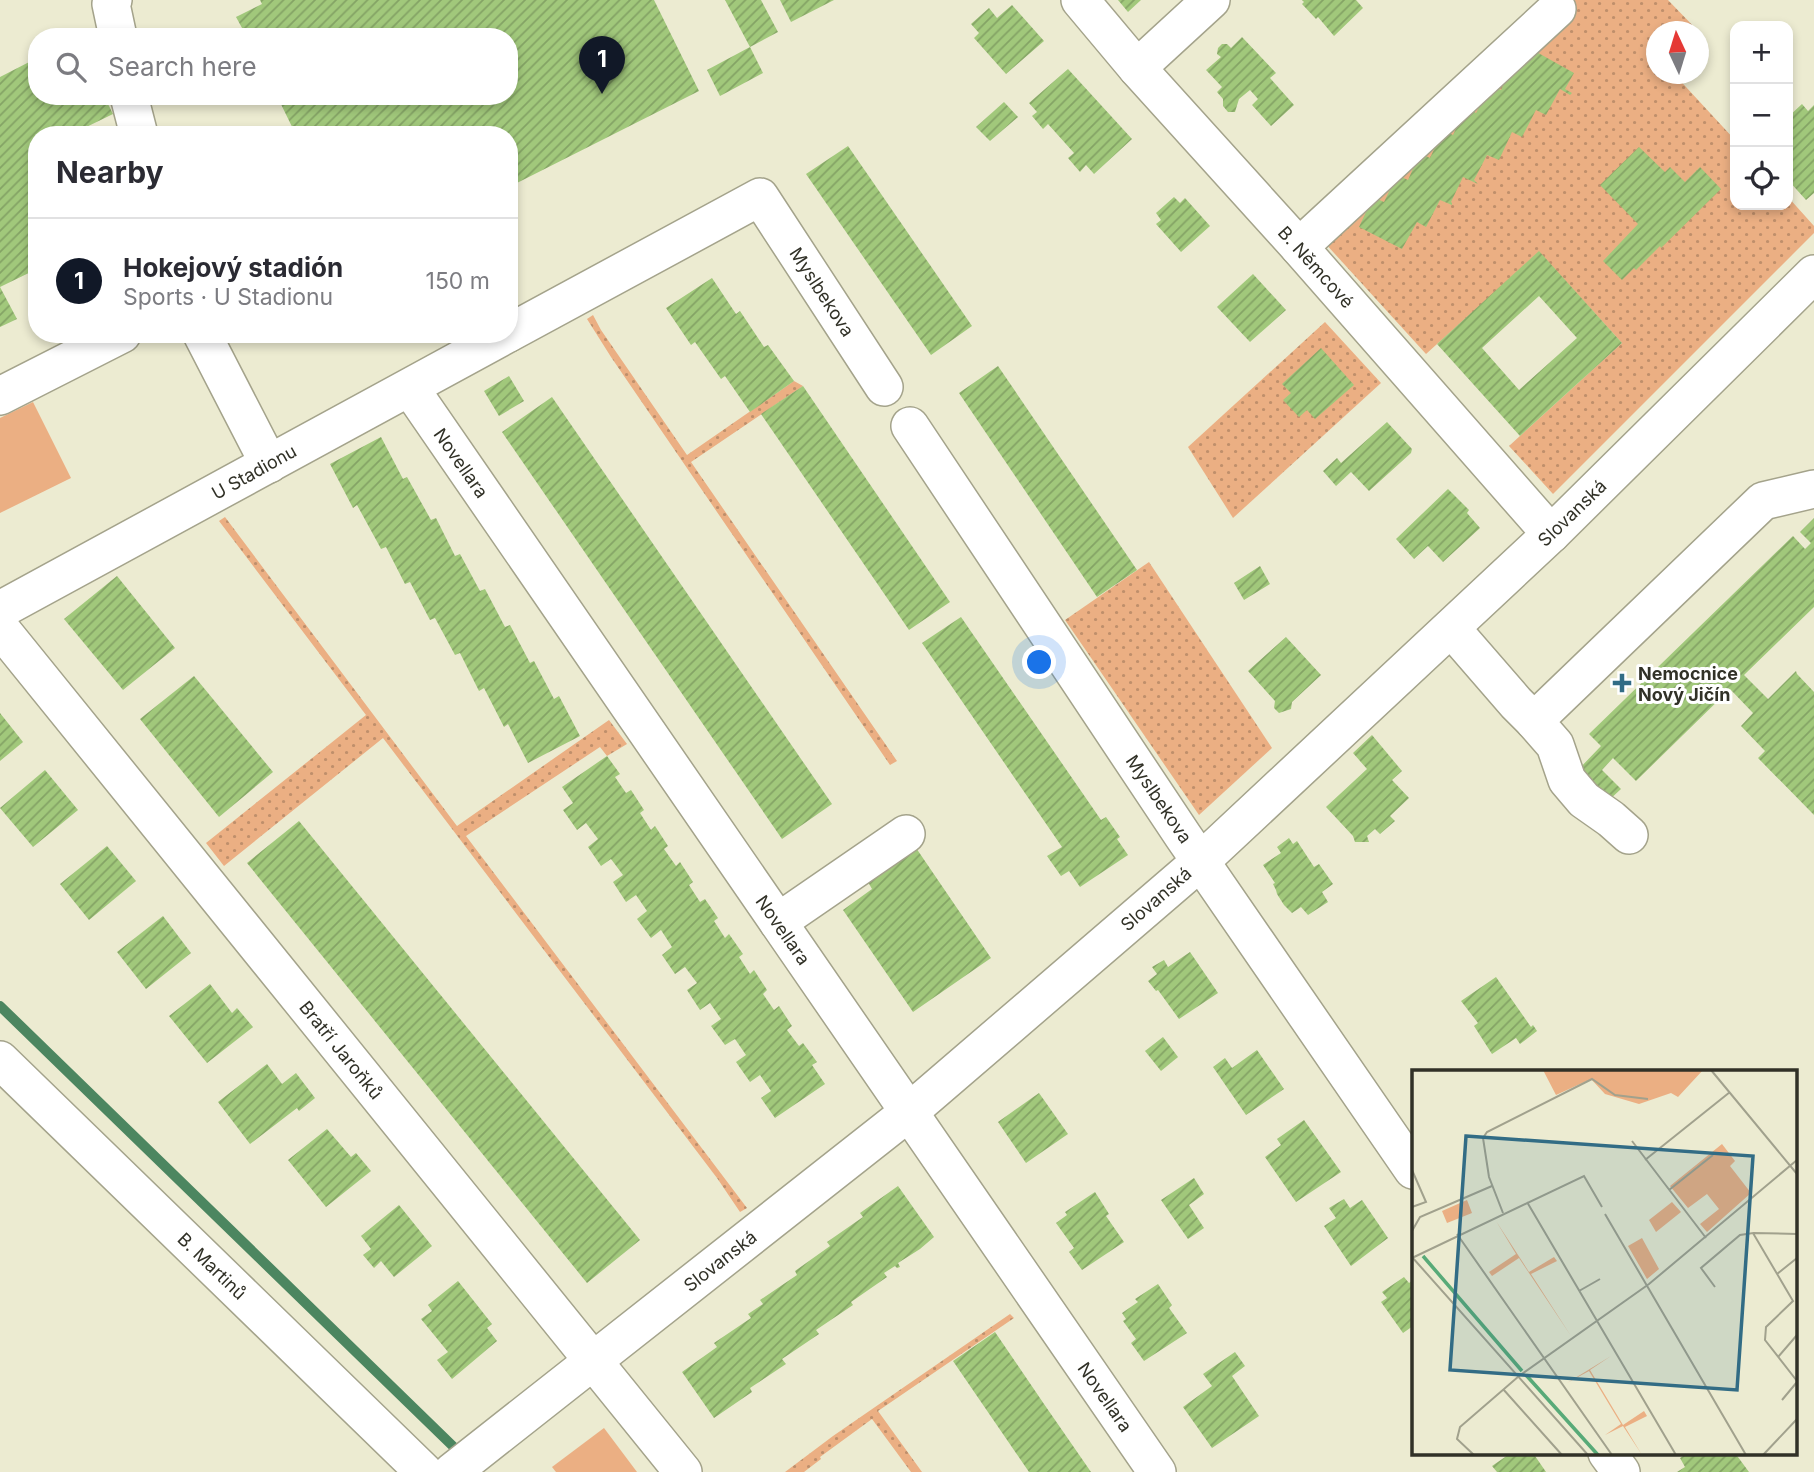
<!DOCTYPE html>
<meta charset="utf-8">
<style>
body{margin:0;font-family:Inter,sans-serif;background:#f7f7f7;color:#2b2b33}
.controls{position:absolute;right:21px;top:21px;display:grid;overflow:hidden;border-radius:14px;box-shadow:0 4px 10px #0003}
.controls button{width:63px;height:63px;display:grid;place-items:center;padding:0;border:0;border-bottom:2px solid #e1e1e2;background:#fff;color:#2b2b33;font:35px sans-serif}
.compass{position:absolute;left:1646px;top:21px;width:63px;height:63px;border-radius:50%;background:#fff;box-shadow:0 4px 10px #0003;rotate:356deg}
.you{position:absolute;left:1040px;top:663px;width:24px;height:24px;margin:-18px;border:5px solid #fff;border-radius:50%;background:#1a73e8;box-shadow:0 0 0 10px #1a73e833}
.badge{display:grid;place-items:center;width:46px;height:46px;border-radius:50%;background:#111827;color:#fff;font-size:23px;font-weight:700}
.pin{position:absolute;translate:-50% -58px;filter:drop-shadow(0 2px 4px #0008)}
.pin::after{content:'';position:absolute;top:37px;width:24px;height:21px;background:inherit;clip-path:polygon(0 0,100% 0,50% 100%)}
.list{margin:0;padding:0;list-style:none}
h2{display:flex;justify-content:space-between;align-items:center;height:91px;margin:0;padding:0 28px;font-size:30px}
h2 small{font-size:23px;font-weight:400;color:#7c7c81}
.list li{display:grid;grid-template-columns:46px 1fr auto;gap:21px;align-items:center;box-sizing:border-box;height:126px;padding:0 28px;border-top:2px solid #e1e1e2}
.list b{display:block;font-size:26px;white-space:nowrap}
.list p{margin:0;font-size:23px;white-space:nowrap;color:#7c7c81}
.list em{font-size:23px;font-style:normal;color:#7c7c81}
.icon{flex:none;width:38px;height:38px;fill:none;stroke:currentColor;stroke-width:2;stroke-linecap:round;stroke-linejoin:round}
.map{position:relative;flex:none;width:1814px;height:1472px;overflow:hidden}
.search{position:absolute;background:#fff;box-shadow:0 4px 10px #0003;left:28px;top:28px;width:490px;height:77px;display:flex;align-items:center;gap:18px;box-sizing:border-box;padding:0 24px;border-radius:28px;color:#7c7c81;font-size:26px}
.panel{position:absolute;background:#fff;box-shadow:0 4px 10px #0003;left:28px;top:126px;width:490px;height:217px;border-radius:28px}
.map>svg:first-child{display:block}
</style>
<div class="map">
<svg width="1814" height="1472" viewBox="0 0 1814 1472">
<defs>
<pattern id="grass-dots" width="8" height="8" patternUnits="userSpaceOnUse" patternTransform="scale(1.75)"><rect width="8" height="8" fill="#ebaf83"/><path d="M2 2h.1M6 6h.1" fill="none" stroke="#bf8f6b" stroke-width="1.8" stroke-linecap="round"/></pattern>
<pattern id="building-hatch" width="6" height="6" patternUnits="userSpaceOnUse" patternTransform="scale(1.75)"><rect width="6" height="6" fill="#a1c87b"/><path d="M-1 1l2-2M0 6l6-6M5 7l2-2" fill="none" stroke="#84a365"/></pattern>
</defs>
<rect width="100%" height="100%" fill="#ecebd1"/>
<g fill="url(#grass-dots)">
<path d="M1542,0H1668L1698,31L1657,32V74H1674L1735,140V205H1788V197L1814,226V233L1553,494L1509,446L1622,343L1539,252L1426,354L1304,220Z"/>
<path d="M593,315L601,330L687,455L794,381L803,386L691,462L897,761L890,765L611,357L587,319Z"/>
<path d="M1325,322L1381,383L1233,518L1188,447Z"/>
<path d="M225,517L457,826L609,720L627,744L607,756L600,747L466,836L747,1208L740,1212L717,1178L383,738L224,866L206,843L366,715L219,521Z"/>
<path d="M1149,562L1272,748L1199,815L1065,620Z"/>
<path d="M1010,1314L1014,1318L878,1411L922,1472H911L872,1419L820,1457L821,1459L804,1472H785L833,1436Z"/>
</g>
<g fill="#ebaf83">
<path d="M33,402L71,478L0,513V418Z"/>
<path d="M604,1428L637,1472H556L552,1467Z"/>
</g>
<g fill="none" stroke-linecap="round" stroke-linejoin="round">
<path stroke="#4c8660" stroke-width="10" d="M0,1006L462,1455"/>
</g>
<g fill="url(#building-hatch)" fill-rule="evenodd">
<path d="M260,0H654L699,91L509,187V135H296L277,96H509V37H247L236,17L262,4Z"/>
<path d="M725,0H761L778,32L750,47Z"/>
<path d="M780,0H834L791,22Z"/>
<path d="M1118,0H1141L1128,12Z"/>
<path d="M1302,0H1356L1363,8L1334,36L1318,17L1316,19L1302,4L1304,2Z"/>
<path d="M1012,5L1044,41L1006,74L974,38L979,33L971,24L989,8L997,18Z"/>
<path d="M1242,37L1276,73L1270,78L1294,105L1271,126L1252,105L1258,99L1250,90L1239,99L1235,112H1228L1223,106V99L1217,92L1222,87L1206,70L1221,57L1217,54L1218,48L1222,44H1227L1231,48Z"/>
<path d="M750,47L763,73L720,96L707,70Z"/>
<path d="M1533,50L1574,73L1565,89L1572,93L1570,95L1560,89L1546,115L1536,110L1522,137L1512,132L1499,160L1487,155L1474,180L1478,184L1463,177L1451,202L1452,203V205L1440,200L1426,227L1417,222L1402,249L1359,227L1373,197L1384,202L1397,175L1408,180L1420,153L1430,158L1443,130L1453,135L1466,107L1476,113L1491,85L1501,90L1514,62L1523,67Z"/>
<path d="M37,58V96H104L113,114L70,135H37V269L0,287L17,319L0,327V77Z"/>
<path d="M1068,69L1132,139L1094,174L1086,165L1080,172L1068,158L1074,153L1048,124L1043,129L1032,116L1037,112L1029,103Z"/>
<path d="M1004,102L1018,117L990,141L976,127Z"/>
<path d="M1802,104L1808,111L1814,105V193L1806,200L1788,180V117Z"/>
<path d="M848,146L972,326L931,355L806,174Z"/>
<path d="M1639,147L1665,172L1670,167L1685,182L1700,167L1721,189L1661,248L1660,246L1636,270L1634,268L1622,280L1603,261L1638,224L1600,185Z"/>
<path d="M1174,197L1180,203L1185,198L1210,226L1181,252L1156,224L1161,220L1156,213Z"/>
<path d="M1539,251L1622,343L1520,436L1437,344ZM1539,296L1577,338L1519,390L1482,348Z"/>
<path d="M1253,274L1286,310L1250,342L1217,307Z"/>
<path d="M712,278L736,314L740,311L764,347L768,345L794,381L750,412L725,376L721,379L695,342L691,345L666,308Z"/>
<path d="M1321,348L1354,385L1315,419L1307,410L1299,417L1283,400L1291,393L1282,384Z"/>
<path d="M998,366L1137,570L1097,597L959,393Z"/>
<path d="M509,376L524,401L499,416L484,391Z"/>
<path d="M803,386L950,602L909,630L761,414Z"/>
<path d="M552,397L832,804L782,839L502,432Z"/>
<path d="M1387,422L1412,449L1411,453L1369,491L1351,472L1336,486L1323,471L1337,458L1341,463Z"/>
<path d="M381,437L403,479L407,477L431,520L436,518L455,556L460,554L480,591L485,589L505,627L510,625L530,663L534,661L554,699L559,696L580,736L528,763L508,724L504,727L484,688L479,691L460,653L455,655L435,618L430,620L410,582L405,584L386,547L381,549L380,547L357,505L353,508L330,464Z"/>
<path d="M1448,489L1469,510L1467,513L1480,528L1443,562L1428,546L1414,559L1396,539Z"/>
<path d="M1814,518V607L1744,675L1768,699L1796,671L1797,674L1814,692V815L1758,758L1765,751L1741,726L1753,713L1730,689L1636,781L1613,758L1602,770L1621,789L1608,801L1576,772L1601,746L1589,734L1793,536L1805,549L1811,543L1800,532Z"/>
<path d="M1260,566L1270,584L1244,600L1234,583Z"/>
<path d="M117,576L175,648L123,690L64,619Z"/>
<path d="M961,617L1101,820L1106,817L1120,837L1117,839L1128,855L1080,887L1069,871L1061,876L1047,856L1062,847L922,643Z"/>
<path d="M1286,637L1321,675L1292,702L1291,709L1279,713L1274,708L1275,701L1248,671Z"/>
<path d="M194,676L273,772L219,817L140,719Z"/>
<path d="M0,713L23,742L0,761Z"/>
<path d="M1372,735L1402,771L1392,780L1409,798L1390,816L1395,821L1380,834L1375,829L1367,836L1369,842H1355L1353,836L1326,807L1367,769L1353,753Z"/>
<path d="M607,756L620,774L615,777L626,793L631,790L644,810L640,813L651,830L655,826L668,846L664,849L676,866L680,862L693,882L689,885L700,902L705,899L718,918L714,921L725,938L729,934L743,954L739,957L750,974L754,970L767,990L763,994L774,1010L779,1006L792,1026L787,1030L799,1046L803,1043L817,1062L812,1065L825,1084L775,1118L761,1098L771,1091L760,1075L750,1082L736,1062L746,1055L735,1039L725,1045L711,1026L721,1019L710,1003L700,1010L687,990L697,983L685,967L675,974L662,955L672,947L661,930L651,938L637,919L647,911L636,895L626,902L613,882L623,875L611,859L601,866L588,847L598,839L586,823L577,830L563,810L573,803L562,787Z"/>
<path d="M45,770L78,810L33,847L0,808Z"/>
<path d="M299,821L640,1240L587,1283L247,863Z"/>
<path d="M1289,838L1293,844L1297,841L1314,867L1319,864L1333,884L1322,892L1328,902L1308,915L1301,907L1292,913L1284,905L1277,894L1276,890L1273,884L1275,883L1263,865L1281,853L1277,847Z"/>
<path d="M912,842L991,958L913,1012L843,910L872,889L864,875Z"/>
<path d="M107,846L136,881L89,920L60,884Z"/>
<path d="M163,916L191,953L146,989L117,952Z"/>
<path d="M1190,952L1218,993L1179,1019L1158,990L1156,991L1148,981L1157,974L1152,967L1164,960L1168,967Z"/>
<path d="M1496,977L1531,1027L1533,1025L1537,1031L1520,1044L1516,1038L1492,1054L1474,1026L1478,1023L1461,1001Z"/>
<path d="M210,984L232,1013L237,1008L253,1027L207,1063L169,1016Z"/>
<path d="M1163,1037L1178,1057L1161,1071L1145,1051Z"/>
<path d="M1257,1050L1284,1089L1246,1115L1213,1067L1225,1058L1232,1068Z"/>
<path d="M267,1064L282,1084L296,1073L315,1098L299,1111L297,1108L250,1144L218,1102Z"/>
<path d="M1039,1093L1068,1134L1026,1163L998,1122Z"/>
<path d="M1304,1120L1341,1172L1296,1202L1265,1157L1281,1145L1277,1139Z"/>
<path d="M327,1129L351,1157L356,1153L371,1171L326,1207L288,1160Z"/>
<path d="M1194,1178L1204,1194L1189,1205L1204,1228L1188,1239L1161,1200Z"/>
<path d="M898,1186L934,1237L920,1249L898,1263L900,1267L897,1268L895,1266L884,1273L887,1277L851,1302L853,1305L816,1330L819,1334L782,1359L786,1364L750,1388L752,1392L714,1418L682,1372L717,1347L714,1343L751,1318L748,1314L763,1304L760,1300L797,1275L795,1271L830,1246L827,1242L863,1217L860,1213Z"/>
<path d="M1095,1192L1109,1214L1106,1216L1124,1242L1082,1270L1069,1252L1074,1248L1056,1223L1067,1215L1065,1212Z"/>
<path d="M1344,1199L1350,1208L1362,1200L1388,1238L1351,1266L1324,1226L1336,1218L1329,1208Z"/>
<path d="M399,1205L432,1246L394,1277L381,1261L374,1268L363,1255L371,1249L361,1236Z"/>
<path d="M1404,1277L1409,1283L1413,1280V1326L1403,1333L1381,1302L1387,1298L1382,1292Z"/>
<path d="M458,1281L492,1324L487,1328L497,1341L452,1379L437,1360L448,1352L421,1319L432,1311L428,1305Z"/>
<path d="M1158,1284L1172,1305L1169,1308L1187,1333L1144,1361L1131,1343L1136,1339L1123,1321L1126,1319L1122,1313L1138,1302L1135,1299Z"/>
<path d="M995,1332L1044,1404L1091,1472H1029L953,1361Z"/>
<path d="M1235,1352L1245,1366L1232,1376L1259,1416L1212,1448L1183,1407L1212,1386L1203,1374Z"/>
<path d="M1506,1453H1533L1546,1472H1497L1492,1466L1508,1455Z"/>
<path d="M1688,1453H1735L1749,1472H1677L1685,1467L1680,1458Z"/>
</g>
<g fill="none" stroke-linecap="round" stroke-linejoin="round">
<defs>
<g id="minor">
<path d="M113,0L111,4L118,37"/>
<path d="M1080,0L1137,68L1299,247L1551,534"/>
<path d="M1137,68L1211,0"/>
<path d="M129,96L139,135"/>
<path d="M1299,247L1557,9"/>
<path d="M509,333L760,197L884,387"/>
<path d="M202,334L269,464"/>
<path d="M410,388L1157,1472"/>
<path d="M0,396L122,334"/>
<path d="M910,426L1183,836L1413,1170"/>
<path d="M0,610L507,334"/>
<path d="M0,628L683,1472"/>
<path d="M1451,628L1516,703L1534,721"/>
<path d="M1629,835L1611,819L1584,800L1567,780L1555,745L1534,721L1763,501L1814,489"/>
<path d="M778,922L906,834"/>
<path d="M0,1060L424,1472"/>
<path d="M1607,1453L1621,1472"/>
<path d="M452,1472L909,1112L1201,861L1551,534L1814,274"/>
</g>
</defs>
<use href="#minor" stroke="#a4a38b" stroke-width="40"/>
<use href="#minor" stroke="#fff" stroke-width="37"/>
</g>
<path fill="#326c85" stroke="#fff" stroke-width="2.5" d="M1618.5 672.5h7v7h7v7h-7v7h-7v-7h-7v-7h7z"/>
<g text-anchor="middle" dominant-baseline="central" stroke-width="6" stroke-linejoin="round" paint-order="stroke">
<g font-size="18" fill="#313127" stroke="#fff">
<text transform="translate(1316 267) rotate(48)">B. Němcové</text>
<text transform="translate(822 292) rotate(57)">Myslbekova</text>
<text transform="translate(461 463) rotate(55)">Novellara</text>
<text transform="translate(254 472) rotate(-29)">U Stadionu</text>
<text transform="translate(1572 513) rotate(-44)">Slovanská</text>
<text transform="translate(1159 799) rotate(56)">Myslbekova</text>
<text transform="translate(1156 899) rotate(-41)">Slovanská</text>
<text transform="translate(783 930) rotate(55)">Novellara</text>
<text transform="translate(341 1050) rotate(51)">Bratří Jaroňků</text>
<text transform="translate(720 1261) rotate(-38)">Slovanská</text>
<text transform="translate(212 1266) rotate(44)">B. Martinů</text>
<text transform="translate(1105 1397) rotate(55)">Novellara</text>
</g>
<g font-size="18" font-weight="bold" fill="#313127" stroke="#fff" text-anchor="start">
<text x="1638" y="673">Nemocnice<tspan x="1638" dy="21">Nový Jičín</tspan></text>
</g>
</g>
<g transform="translate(1412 1070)">
<rect width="385" height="385" fill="#ecebd1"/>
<path d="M310,74L323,91L318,96L339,123L295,162L288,154L307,139L295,124L276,138L258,116ZM260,132L269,142L244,162L237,150ZM84,151L117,202L142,187L145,191L119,204L159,266L107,188L80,206L77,202L104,184ZM230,168L247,199L235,209L216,176ZM199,286L178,300L211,355L232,341L235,346L213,357L230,385L211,356L193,365L209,354L177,301L155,313Z" fill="#ebaf83"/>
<path d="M131,0H291L266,27L259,23L227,34L193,24L179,9L144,25ZM55,130L60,143L35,153L30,141Z" fill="#ebaf83"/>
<path fill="none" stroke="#58aa78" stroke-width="3.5" d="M11,186L110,301M114,305L186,385"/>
<path fill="none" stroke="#a1a18d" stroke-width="2" d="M299,0L385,104M220,71L294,168M233,90L318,22M0,100L14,132L0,137M257,120L301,85M115,132L264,385M91,143L77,107L71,68L75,62L180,9L203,25L236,29M193,144L334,385M0,161L8,147L80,116M341,163L385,164M45,164L200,385M0,187L176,385M0,188L172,106L190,137M365,204L385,188M303,217L289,198L328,165L341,163L381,231L354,257L353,270L385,311M167,221L188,209M366,287L385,265M91,319L150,385M370,330L385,312M62,385L45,369L48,357L107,306L237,214L385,90M351,385L385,349"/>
<path fill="#326c85" fill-opacity="0.15" stroke="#326c85" stroke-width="3.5" d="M54,66L341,86L325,320L38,300Z"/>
<rect width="385" height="385" fill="none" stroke="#313127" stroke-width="3.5"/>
</g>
</svg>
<div class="controls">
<button>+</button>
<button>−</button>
<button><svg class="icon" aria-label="locate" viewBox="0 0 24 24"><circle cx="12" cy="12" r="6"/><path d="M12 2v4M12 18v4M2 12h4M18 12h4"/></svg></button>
</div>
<svg class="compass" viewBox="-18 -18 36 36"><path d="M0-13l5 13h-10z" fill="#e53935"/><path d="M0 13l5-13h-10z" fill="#7c7c81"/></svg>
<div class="you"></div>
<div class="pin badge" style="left:602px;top:94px">1</div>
<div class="search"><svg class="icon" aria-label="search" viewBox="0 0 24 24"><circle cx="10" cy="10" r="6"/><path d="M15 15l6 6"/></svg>Search here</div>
<section class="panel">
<h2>Nearby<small></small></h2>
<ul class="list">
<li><span class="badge">1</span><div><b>Hokejový stadión</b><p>Sports · U Stadionu</p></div><em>150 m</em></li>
</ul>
</section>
</div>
